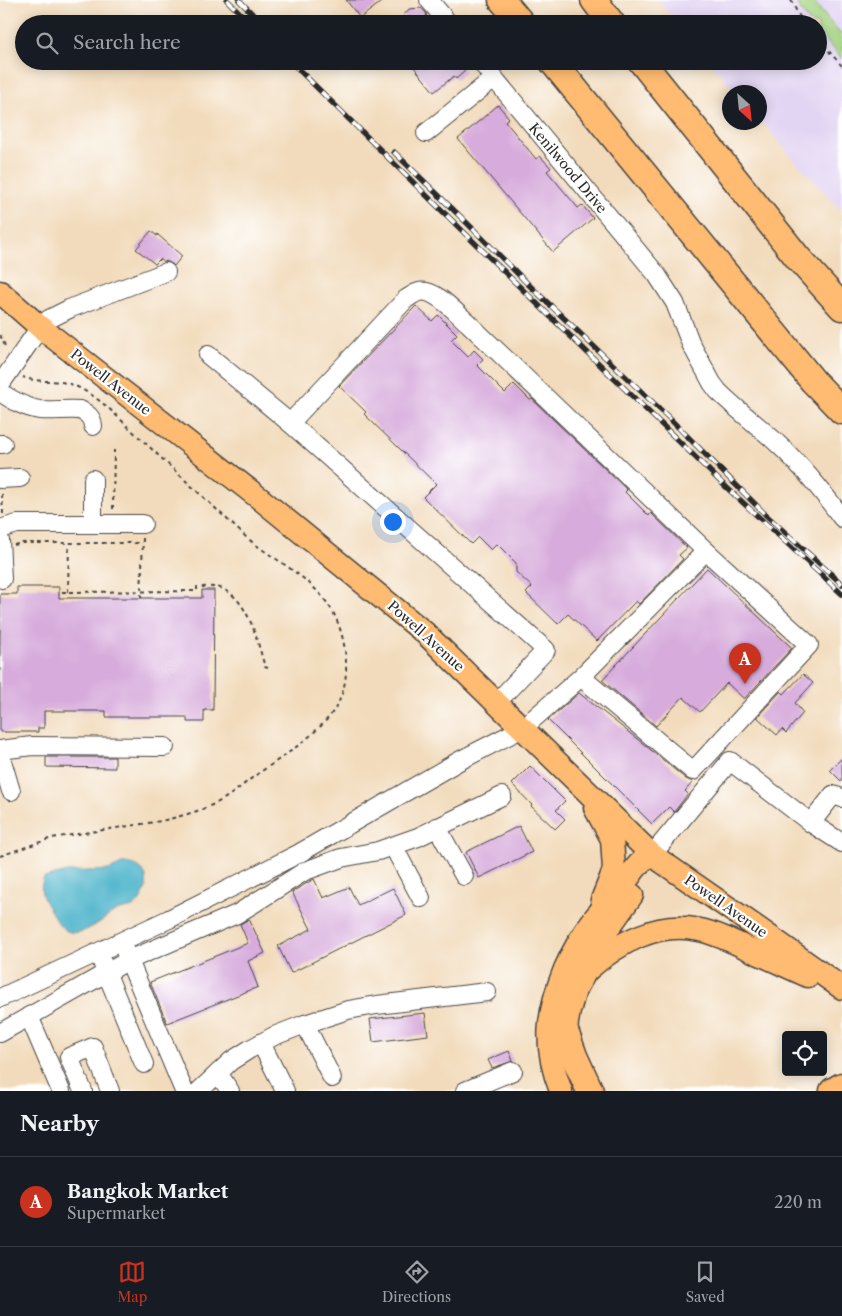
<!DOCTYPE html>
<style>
body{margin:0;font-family:"Libre Caslon Text",serif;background:#242831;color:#f1f3f6}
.controls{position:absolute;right:15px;bottom:15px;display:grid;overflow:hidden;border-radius:5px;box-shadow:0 2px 12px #0003}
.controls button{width:45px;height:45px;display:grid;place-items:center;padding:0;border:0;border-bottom:1px solid #363941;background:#171b24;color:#f1f3f6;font:25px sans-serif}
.compass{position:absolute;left:722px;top:85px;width:45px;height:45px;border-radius:50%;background:#171b24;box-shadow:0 2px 12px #0003;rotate:153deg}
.you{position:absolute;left:392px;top:521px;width:18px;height:18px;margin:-12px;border:4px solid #fff;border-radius:50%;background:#1a73e8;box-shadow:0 0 0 8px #1a73e833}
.badge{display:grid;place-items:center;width:32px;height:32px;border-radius:50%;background:#c8321e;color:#fff;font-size:16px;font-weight:700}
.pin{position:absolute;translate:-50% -41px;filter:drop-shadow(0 1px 2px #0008)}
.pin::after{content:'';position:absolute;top:26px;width:18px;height:15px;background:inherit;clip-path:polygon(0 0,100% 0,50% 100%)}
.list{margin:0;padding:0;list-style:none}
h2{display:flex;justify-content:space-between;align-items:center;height:65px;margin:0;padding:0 20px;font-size:21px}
h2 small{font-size:16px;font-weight:400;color:#9ea1a6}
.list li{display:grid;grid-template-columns:32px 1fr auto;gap:15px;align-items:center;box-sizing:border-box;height:90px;padding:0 20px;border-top:1px solid #363941}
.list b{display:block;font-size:19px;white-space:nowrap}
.list p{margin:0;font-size:16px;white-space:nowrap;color:#9ea1a6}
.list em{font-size:16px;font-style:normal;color:#9ea1a6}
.icon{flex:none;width:28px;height:28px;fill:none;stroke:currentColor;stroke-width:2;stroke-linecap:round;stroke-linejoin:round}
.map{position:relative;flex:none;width:842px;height:1091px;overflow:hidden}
.search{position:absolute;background:#171b24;box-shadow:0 2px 12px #0003;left:15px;right:15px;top:15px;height:55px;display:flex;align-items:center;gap:12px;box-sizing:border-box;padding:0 18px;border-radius:28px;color:#9ea1a6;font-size:19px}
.sheet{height:155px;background:#171b24}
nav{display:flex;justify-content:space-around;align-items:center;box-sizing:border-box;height:70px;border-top:1px solid #363941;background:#171b24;font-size:14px;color:#9ea1a6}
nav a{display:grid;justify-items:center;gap:2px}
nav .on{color:#c8321e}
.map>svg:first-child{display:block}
</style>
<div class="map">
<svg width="842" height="1091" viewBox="0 0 842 1091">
<rect width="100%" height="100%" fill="#fff"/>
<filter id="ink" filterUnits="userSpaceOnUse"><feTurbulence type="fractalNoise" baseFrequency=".02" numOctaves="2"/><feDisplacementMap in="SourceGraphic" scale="10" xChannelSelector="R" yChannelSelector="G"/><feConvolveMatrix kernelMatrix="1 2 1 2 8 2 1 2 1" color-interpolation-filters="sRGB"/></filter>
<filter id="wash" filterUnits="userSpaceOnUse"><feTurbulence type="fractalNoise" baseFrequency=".0096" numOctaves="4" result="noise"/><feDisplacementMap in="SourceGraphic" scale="20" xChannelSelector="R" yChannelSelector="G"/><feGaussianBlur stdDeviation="1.12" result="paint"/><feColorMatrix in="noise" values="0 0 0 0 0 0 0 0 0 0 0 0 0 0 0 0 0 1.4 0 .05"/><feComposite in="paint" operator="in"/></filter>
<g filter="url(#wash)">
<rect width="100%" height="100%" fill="#f2dbbc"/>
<path fill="#e2d4f3" d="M658,0H842V211L797,163L760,120V92H736L709,61H818V24H677Z"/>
<path fill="#a5d482" stroke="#688056" d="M796,0H813L821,11L842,36V59L818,32V24H811L801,11Z"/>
<path fill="#4bb3ca" stroke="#3b6f7a" d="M124,863C142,864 150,874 145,891C143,896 139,904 134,906C128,910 121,908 115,912C102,919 84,938 67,931C59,927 54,916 50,910C43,899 38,891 44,878L67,872L109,870Z"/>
<g id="blocks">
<g fill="#d7acdc">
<path d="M346,0H384L360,18Z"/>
<path d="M421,8L426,13L428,24H406L404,15L409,9Z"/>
<path d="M409,61H457L465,71L456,79L454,76L434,92Z"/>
<path d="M498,105L509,118L505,121L536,159L540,156L551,168L547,171L578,208L582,205L593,218L553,252L458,139Z"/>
<path d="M151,231L157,236V234L182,256L174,266L172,264L166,261L164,262L160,259L155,264L136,249Z"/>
<path d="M416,306L432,321L438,315L457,334L451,340L468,357L474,350L483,359L477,365L505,393L514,384L530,400L532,399L627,490L625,492L649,516L651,513L687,548L679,555L683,559L639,604L636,601L597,641L568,614L558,624L526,593L532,587L516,572V563L497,544L491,550L478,537L471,544L423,497L436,484L364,414L366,412L339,386Z"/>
<path d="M707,568L792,648L744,699L727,683L700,712L683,697L656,726L602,680Z"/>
<path d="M17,587H59V598H202V590H214L213,710H204V722H187V717H106V711H44V728H38V732H0V594H17Z"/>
<path d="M803,674L813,683L795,703L803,713L786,733L782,729L777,735L757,717L781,691L784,694Z"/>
<path d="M579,693L646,746L686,779L693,782L685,791L688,794L674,812L669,807L652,824L548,720Z"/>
<path d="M46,757H115V768L46,767Z"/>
<path d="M842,758V782L830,770Z"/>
<path d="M530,766L565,801L556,810L565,819L555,829L531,806L532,805L512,784Z"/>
<path d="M519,826L532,852L479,878L466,852Z"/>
<path d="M314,879L323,898L349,887L358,905L393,888L406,915L291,973L278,946L311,929L292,892Z"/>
<path d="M249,919L265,953L248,961L258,987L167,1023L150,982L248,943L240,924Z"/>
<path d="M425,1013L428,1035L373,1042L370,1019Z"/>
<path d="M509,1051L513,1061L492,1068L488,1060Z"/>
</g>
</g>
</g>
<g filter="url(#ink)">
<use href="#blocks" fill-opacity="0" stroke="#494541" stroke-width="1"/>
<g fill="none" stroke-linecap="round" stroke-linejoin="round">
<defs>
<g id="minor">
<path d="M429,0L449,24"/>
<path d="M480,61L657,275L675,303L691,344L712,383L718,391C737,410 759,426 779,445C803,467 823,492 842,518"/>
<path d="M426,133L494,78"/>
<path d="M208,355L290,423"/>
<path d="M0,385L40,327L49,319L71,308L166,272"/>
<path d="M0,392C12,400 25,408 40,410C53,411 67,409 80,410C88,414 92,417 93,426"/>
<path d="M0,444H3"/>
<path d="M0,479L20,478"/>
<path d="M93,524V479"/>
<path d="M0,529L17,524H143"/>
<path d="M0,540L2,579"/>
<path d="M497,702L546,650L290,423L406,299C410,297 414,293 419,292C435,288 456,313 468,323L706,551"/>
<path d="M0,750L32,746L165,747"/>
<path d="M0,754L11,791"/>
<path d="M811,823L833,795L842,798"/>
<path d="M437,827L464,876"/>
<path d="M393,846L421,898"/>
<path d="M652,855L730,761L811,823L842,843"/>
<path d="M125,951L184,1091"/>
<path d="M102,962L144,1064"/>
<path d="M0,998L169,919L298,854L459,761L523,728L581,677L706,551L809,645L693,771L581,677"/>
<path d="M29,1016L61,1091"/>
<path d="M305,1024L332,1078"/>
<path d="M0,1033L129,960L237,914L305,871L341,858L378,851L418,837L502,796"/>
<path d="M261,1043L285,1091"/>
<path d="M218,1073L230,1091"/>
<path d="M83,1091L69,1057L93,1047L110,1091"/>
<path d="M199,1091L231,1061L250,1049L274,1036L305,1024L348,1010L377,1005L487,992"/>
<path d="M465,1091L513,1071"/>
</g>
<g id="major">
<path d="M0,292L40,327L258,497L425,633L652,855L759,929L842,988"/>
<path d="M595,808L612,839L614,870L602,900"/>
<path d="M586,971C602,957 620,944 640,936C683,918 714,932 753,951C771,959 790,968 808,976"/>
<path d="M568,1051L566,1034L567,1022L569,1011L575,990L586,971L595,947L632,895"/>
<path d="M561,1091C543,1046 547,1013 565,969C573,951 582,934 594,919C599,912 606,906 612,900C622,888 630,874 640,863C643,860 648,857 652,855"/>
</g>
<g id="highway">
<path d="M502,0L522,24"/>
<path d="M594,0L612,24"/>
<path d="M552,61L813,381L842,411"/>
<path d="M641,61L798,258L842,307"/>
<path d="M566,1034L574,1056L590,1091"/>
<path d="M833,1091L842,1086"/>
</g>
</defs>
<use href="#minor" stroke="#494541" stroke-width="20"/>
<use href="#major" stroke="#494541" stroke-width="25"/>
<use href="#highway" stroke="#494541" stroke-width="29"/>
<g stroke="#494541" stroke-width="2" stroke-dasharray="4 4" stroke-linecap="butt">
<path d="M791,0L798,14L805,24"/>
<path d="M818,39L842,66"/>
<path d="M0,335L6,348"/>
<path d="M2,494L3,514"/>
<path d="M113,509L114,450"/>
<path d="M14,545L22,543H142"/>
<path d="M62,592L197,591V587C204,587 213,586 220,588C249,598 257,641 265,667L268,668"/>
<path d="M68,592L69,544"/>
<path d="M141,598L143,538"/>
<path d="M0,856L52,838L161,821C182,816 204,810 222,800C234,793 245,783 256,775C282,757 328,729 340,699C351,674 346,638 334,614C314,577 277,563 246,537C211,504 175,471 140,438C120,420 101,397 75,386C58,378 40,384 23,377"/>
</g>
<use href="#minor" stroke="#fff" stroke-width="18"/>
<use href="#major" stroke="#febb71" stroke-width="22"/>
<use href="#highway" stroke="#febb71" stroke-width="26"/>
<defs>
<g id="rail">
<path d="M227,0L251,24"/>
<path d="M239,0L262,24"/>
<path d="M290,61L487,255L725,486L842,594"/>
<path d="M394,152L467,223L528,284L666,415L767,516L842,584"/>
</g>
</defs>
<use href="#rail" stroke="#2b2b2b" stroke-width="5.5"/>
<use href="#rail" stroke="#fff" stroke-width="4" stroke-dasharray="11" stroke-linecap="butt"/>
</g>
</g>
<g text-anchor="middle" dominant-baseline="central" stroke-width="4.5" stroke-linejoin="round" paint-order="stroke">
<g font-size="14" fill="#2b2b2b" stroke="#fff">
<text transform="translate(568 168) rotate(50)">Kenilwood Drive</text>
<text transform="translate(111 382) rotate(38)">Powell Avenue</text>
<text transform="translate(426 636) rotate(42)">Powell Avenue</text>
<text transform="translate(726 906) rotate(35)">Powell Avenue</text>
</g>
</g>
</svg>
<div class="controls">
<button><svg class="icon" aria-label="locate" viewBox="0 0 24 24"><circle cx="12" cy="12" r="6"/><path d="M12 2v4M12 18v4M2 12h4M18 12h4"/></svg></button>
</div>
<svg class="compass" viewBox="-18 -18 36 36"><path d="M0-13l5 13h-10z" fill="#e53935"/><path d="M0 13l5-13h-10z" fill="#9ea1a6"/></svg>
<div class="you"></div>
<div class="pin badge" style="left:745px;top:684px">A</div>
<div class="search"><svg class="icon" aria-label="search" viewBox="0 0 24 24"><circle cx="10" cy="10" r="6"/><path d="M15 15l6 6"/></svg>Search here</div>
</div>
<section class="sheet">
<h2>Nearby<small></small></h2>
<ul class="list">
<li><span class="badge">A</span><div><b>Bangkok Market</b><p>Supermarket</p></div><em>220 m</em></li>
</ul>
</section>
<nav>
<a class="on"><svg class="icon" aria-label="map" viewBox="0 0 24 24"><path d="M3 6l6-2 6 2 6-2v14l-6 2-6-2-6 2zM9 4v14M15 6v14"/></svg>Map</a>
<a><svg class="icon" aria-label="directions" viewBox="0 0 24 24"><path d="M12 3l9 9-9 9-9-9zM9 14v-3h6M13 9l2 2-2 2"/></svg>Directions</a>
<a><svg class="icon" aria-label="saved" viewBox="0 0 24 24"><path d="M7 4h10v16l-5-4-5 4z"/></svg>Saved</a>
</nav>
